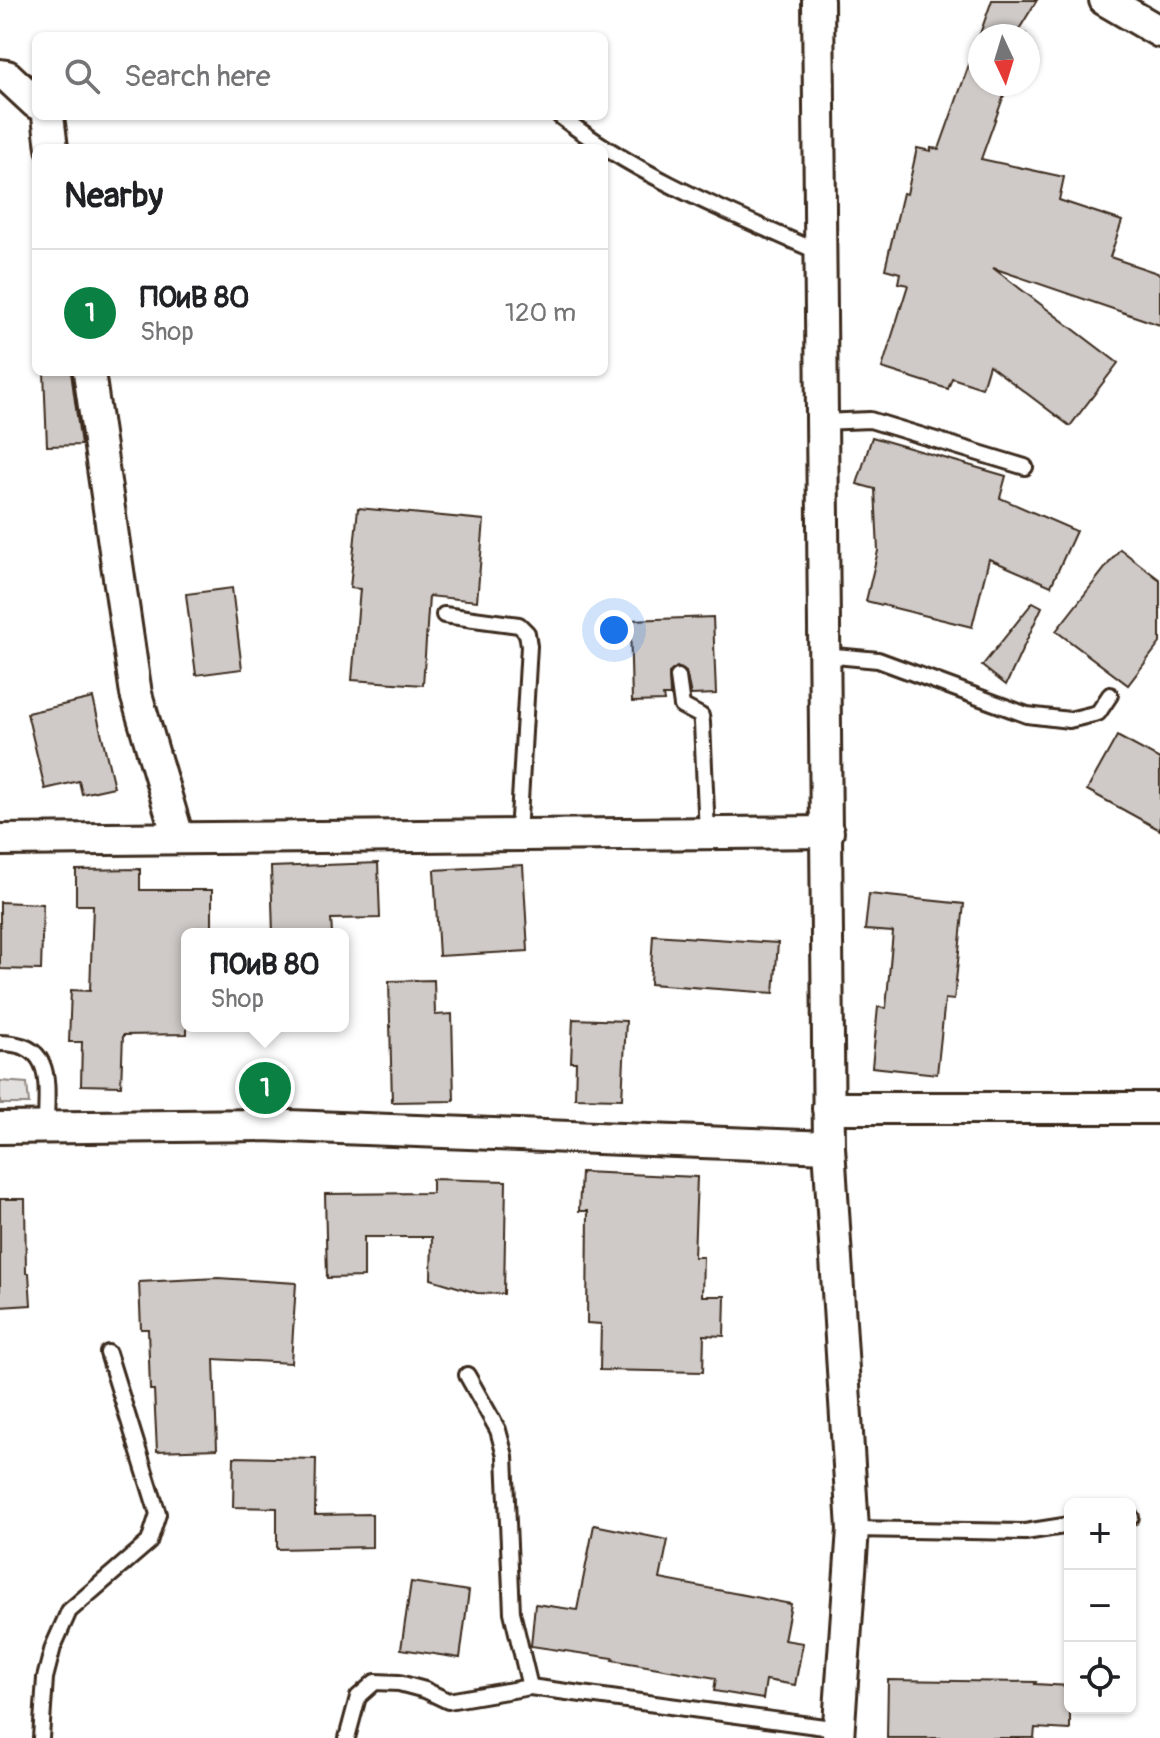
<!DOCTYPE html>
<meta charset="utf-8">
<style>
body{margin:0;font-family:Pangolin,sans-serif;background:#f6f6f6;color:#202124}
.controls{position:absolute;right:24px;bottom:24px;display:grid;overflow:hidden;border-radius:12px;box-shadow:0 2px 6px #0004}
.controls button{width:72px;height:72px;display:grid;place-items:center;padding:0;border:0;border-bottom:2px solid #e0e0e0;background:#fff;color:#202124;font:40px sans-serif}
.compass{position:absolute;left:968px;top:24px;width:72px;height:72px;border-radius:50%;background:#fff;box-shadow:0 2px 6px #0004;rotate:176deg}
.you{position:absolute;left:614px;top:630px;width:28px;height:28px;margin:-20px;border:6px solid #fff;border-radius:50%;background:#1a73e8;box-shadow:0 0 0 12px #1a73e833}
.badge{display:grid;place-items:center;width:52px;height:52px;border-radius:50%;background:#0b8043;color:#fff;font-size:26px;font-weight:700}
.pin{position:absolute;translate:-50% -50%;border:4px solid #fff;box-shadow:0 2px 8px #0006}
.popup{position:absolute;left:181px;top:928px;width:168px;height:104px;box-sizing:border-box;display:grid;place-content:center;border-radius:12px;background:#fff;filter:drop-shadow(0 2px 6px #0005);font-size:26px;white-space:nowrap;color:#757577}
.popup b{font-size:30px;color:#202124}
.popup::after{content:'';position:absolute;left:50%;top:100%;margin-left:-16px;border:16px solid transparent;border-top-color:#fff}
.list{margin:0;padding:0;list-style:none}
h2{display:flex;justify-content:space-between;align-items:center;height:104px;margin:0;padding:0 32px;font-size:34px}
h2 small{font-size:26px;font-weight:400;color:#757577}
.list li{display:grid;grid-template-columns:52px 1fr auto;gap:24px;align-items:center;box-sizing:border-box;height:128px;padding:0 32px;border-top:2px solid #e0e0e0}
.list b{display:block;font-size:30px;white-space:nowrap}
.list p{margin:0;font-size:26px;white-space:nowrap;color:#757577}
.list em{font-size:26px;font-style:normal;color:#757577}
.icon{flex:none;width:44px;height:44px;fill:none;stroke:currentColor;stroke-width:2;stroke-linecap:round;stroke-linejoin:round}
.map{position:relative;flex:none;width:1160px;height:1738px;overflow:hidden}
.search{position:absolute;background:#fff;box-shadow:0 2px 6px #0004;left:32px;top:32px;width:576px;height:88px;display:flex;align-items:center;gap:20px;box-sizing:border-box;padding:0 28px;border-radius:12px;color:#757577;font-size:30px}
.panel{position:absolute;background:#fff;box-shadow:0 2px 6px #0004;left:32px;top:144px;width:576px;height:232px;border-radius:12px}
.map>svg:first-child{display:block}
</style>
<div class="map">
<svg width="1160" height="1738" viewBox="0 0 1160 1738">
<rect width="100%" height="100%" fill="#fff"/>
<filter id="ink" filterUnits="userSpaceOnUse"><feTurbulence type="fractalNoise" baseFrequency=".0125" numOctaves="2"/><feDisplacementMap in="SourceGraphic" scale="16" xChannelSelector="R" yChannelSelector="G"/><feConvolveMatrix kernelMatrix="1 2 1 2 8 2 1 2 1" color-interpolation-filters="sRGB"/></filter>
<g filter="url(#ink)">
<path fill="#e2e0de" stroke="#8e857e" stroke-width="2" d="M0,1081L27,1083L29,1104H0Z"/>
<g fill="#cfcac7" stroke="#3b2a1e" stroke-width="2">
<path d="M992,0H1037L1018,31L1026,34V36H980V84H1008L981,159L1064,177L1059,200L1122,221L1110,257L1160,274V325L993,268L1118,363L1070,426L989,365L982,388L952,378L948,389L882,368L908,285L898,283L900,273L885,269L903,193L907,194L917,148L931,151V148L939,149Z"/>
<path d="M44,372H71L81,445L47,446Z"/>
<path d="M872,437L1006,476L1000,498L1076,531L1051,586L989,559L972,627L866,601L878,551L875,489L857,484Z"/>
<path d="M358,508L484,520L477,601L429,596L423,685L352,680L360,589L350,588Z"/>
<path d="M1120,549L1160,580V643L1128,685L1056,631Z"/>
<path d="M232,588L242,669L196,675L186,594Z"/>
<path d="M1033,602L1042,607L1006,685L982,666Z"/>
<path d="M713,617L716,694L691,695L686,672L677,667L669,673L670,696H663L664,701L632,702L630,620Z"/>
<path d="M93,698L114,787L82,794L79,781L45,789L27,713Z"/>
<path d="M1117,736L1160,759V830L1087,790Z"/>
<path d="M378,863L380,918L331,919L332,934H273L271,867Z"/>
<path d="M523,865L528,951L439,956L434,870Z"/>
<path d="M140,869V890H212V934H187V1034L123,1035L121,1086L81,1085L82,1042H69L71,990L90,991L93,905H76V870Z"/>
<path d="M869,894L964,904L954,1000L945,999L937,1074L872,1067L878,1007L886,1008L893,932L865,930Z"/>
<path d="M0,902L43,904L41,970L0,969Z"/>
<path d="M653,935L778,943L774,993L650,984Z"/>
<path d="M434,980L435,1015L452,1014L454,1101L392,1102L389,981Z"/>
<path d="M573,1019L626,1021L622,1099L575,1098L576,1062H571Z"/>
<path d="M581,1172L697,1177L694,1257H703L702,1296H725L724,1336L704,1335L703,1372L600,1370L601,1324L587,1323L588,1211H579Z"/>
<path d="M432,1179L506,1181L504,1294L477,1293L431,1279L432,1237H364V1277L327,1278L325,1194L432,1193Z"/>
<path d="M0,1199H25L26,1273H29L31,1305L0,1307Z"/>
<path d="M218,1278L296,1283L291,1363L214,1359L217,1449L157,1451L154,1390H150L148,1329H141L139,1282Z"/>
<path d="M234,1457L316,1459L315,1515L372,1514V1547L277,1549V1508L233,1507Z"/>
<path d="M594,1525L668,1540L660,1579L791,1604L784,1640L803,1643L795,1685L766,1680L763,1699L714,1691L716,1678L612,1660L613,1658L531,1646L535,1604L577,1610Z"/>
<path d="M411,1582L469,1591L460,1658L401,1649Z"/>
<path d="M888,1680L1036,1682L1035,1684L1070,1686V1730L1035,1728L1034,1738H887Z"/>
</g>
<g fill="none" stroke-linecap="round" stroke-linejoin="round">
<defs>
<g id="service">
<path d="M560,116C637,176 730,213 819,252"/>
<path d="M821,422L870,420L1025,467"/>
<path d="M444,615L519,625L527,633L529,646L518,835"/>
<path d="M824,655L878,660L1027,715L1069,720L1098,713L1110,695"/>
<path d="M678,677L682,706L701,716L702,723L707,833"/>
<path d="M0,1043C56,1043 46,1085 46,1128"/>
<path d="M467,1375L498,1430L505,1456L512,1612L530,1687"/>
<path d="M1130,1517H1131"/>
<path d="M853,1529L1025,1532L1070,1525"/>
<path d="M41,1738L45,1678L53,1647L69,1611L149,1542L158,1514L108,1353"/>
<path d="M347,1738L358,1697L375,1682L399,1683L425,1690L448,1701L530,1687L839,1729"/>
</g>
<g id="minor">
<path d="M818,0L829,1147L853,1529L838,1738"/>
<path d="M1105,0L1160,32"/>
<path d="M0,75L7,76L36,103"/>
<path d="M48,116L52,148"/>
<path d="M89,372L136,694L178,837"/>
<path d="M0,840L828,832"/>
<path d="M828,1108H1160"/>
<path d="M0,1128L263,1125L829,1147"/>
</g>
</defs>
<use href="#service" stroke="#3b2a1e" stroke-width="20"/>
<use href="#minor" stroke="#3b2a1e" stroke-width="36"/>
<use href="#service" stroke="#fff" stroke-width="14"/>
<use href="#minor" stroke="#fff" stroke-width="30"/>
</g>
</g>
</svg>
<div class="controls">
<button>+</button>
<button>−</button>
<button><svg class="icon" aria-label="locate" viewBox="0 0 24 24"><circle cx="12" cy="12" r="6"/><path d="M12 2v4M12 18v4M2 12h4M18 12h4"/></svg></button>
</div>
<svg class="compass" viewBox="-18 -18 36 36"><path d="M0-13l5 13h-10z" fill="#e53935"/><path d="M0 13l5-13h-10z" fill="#757577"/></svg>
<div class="you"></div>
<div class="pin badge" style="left:265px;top:1088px">1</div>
<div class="popup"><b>ПОиВ 80</b>Shop</div>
<div class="search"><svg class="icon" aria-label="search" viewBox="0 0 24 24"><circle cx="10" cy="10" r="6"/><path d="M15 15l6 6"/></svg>Search here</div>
<section class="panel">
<h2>Nearby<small></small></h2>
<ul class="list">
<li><span class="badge">1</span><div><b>ПОиВ 80</b><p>Shop</p></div><em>120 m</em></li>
</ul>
</section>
</div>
